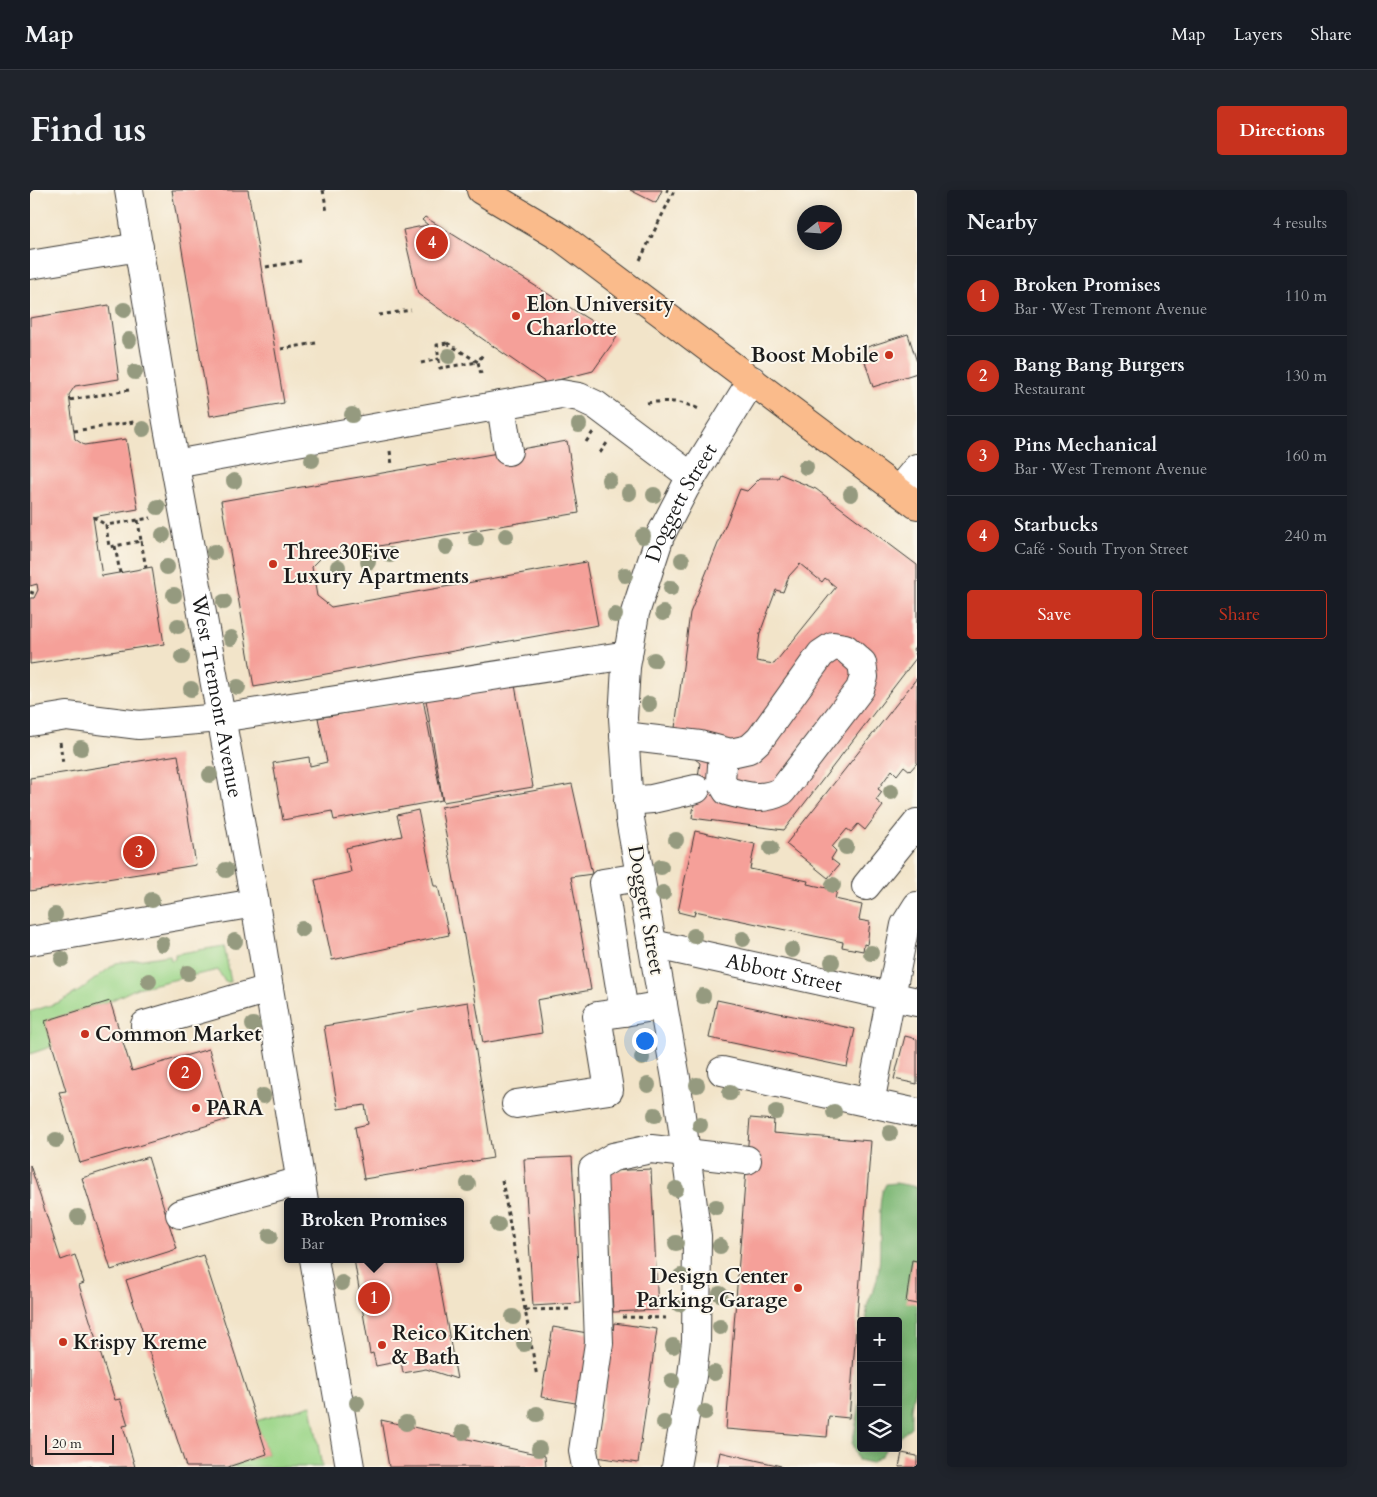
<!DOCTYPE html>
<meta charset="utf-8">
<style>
body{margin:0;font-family:Cardo,serif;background:#20242c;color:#f1f3f6}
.controls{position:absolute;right:15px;bottom:15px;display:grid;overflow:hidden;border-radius:5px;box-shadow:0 2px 12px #0003}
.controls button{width:45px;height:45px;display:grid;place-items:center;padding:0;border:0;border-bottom:1px solid #363941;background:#171b24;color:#f1f3f6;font:25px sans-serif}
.compass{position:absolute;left:767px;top:15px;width:45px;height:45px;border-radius:50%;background:#171b24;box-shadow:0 2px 12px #0003;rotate:73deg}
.scale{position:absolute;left:15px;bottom:12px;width:69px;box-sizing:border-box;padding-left:5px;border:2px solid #1c1c1c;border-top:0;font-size:14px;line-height:18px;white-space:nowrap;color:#1c1c1c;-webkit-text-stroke:4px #fbf7ec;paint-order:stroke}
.you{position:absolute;left:614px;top:850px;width:18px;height:18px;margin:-12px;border:4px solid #fff;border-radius:50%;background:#1a73e8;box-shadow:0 0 0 8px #1a73e833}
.badge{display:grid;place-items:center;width:32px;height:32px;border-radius:50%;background:#c8321e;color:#fff;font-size:16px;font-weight:700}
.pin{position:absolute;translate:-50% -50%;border:2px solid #fff;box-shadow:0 1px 5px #0006}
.popup{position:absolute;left:254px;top:1008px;width:180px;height:65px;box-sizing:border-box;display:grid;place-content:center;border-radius:5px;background:#171b24;filter:drop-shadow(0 1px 4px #0005);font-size:16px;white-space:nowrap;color:#9ea1a6}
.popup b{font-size:19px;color:#f1f3f6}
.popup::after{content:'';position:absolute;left:50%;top:100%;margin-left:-10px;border:10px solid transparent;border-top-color:#171b24}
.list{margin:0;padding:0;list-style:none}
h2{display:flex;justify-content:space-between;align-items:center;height:65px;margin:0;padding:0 20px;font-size:21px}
h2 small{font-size:16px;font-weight:400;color:#9ea1a6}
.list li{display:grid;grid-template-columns:32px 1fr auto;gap:15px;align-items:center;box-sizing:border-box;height:80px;padding:0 20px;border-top:1px solid #363941}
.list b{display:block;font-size:19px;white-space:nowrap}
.list p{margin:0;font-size:16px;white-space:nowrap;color:#9ea1a6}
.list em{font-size:16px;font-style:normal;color:#9ea1a6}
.actions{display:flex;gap:10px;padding:15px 20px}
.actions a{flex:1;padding:11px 0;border:1px solid #c8321e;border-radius:5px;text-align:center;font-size:18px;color:#c8321e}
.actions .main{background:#c8321e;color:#fff}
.icon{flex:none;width:28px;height:28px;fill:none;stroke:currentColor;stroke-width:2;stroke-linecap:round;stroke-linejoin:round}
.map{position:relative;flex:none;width:887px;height:1277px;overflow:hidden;border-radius:5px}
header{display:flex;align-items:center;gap:30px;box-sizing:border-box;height:70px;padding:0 25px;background:#171b24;border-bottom:1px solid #363941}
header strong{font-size:24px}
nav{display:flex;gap:28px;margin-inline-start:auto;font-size:18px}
.intro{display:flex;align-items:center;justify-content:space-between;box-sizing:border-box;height:120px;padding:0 30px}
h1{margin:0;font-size:35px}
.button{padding:12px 22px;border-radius:5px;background:#c8321e;color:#fff;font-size:18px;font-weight:700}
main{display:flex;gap:30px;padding:0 30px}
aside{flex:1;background:#171b24;border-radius:5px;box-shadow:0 2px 12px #0003}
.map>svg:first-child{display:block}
</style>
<header>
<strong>Map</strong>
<nav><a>Map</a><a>Layers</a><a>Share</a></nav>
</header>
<div class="intro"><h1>Find us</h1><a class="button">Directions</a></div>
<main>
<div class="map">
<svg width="887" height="1277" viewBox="0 0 887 1277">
<rect width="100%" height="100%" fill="#fbf7ec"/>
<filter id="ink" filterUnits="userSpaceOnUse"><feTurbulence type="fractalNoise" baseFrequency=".02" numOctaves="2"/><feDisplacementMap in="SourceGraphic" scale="10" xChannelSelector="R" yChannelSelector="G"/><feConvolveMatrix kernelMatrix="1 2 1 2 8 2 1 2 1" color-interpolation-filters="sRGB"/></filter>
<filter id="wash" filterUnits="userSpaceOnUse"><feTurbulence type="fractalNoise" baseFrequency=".0096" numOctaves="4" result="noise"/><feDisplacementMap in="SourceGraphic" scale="20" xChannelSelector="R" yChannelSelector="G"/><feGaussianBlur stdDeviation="1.12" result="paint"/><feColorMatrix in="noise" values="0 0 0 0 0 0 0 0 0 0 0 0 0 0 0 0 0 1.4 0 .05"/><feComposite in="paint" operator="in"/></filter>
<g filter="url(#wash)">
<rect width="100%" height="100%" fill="#f2e4c9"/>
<g fill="#9cd689" stroke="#5c7952">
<path d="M194,756L201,792H195L188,780L107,798L80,811L15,831L23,856L0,864V822L30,812L49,801L86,773L140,765L141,770L145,769V764Z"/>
<path d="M281,1215L292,1277H198L237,1264L226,1231Z"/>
</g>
<g fill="#7db775" stroke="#4c6a48">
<path d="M866,993L887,997V1186L881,1219V1237L868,1249V1131H837C835,1114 839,1112 844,1098C855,1073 846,1030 852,1002L856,994Z"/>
<path d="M831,1210V1258H856L852,1265L841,1273L828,1270L822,1254Z"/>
</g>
<g id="blocks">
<g fill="#f5a099" fill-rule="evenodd">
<path d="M142,0H218L254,213L180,226Z"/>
<path d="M600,0H632L626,13Z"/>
<path d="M395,27L587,147L563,181L516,193L388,104L373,40L398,35L392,30Z"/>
<path d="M79,115L89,189L45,196L39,205L45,249L54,255L96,249L108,319L63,327L72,386L122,377L134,454L0,474V408H4L8,400L7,394L0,396V128Z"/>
<path d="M878,144L887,172V183L843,197L831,159Z"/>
<path d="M537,251L549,323L294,365L282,377L287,406L301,417L556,372L568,435L224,497L191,311Z"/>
<path d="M750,284L786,299L887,375V454L883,459L887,467L754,640L662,628L670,573L659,564L645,538L660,423L710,299L717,301L730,288H748ZM770,374L792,392L795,388L806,397L744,474L726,471L730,443L746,400L753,402L759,386Z"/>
<path d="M887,488V573L880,581L874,576L867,585L862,580L848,599L852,602L846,610L853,616L835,640L828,634L821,642L817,639L802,657L806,661L801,669L809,675L798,688L756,654Z"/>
<path d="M485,495L503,597L413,612L396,510Z"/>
<path d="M393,509L412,610L304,630L302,621L253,630L243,573L279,567L280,576L297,572L288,528Z"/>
<path d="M148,565L166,675L0,701V588Z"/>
<path d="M542,594L562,684L541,687L561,800L507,810L512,843L453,853L411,617Z"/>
<path d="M388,620L404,696H408L419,745L302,770L285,690L321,682L316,658L372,646L367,625Z"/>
<path d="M665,641L725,654L720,679L778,691L777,694L807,700L805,709L832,715L829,730L840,732L837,755L834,754L833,761L812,757L813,752L665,721L664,726L648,722Z"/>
<path d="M687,810L825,839L817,877L679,848Z"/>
<path d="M80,811L102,881L179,859L199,929L50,973L29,902L36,901L15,831Z"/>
<path d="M438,812L463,968L334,989L325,937L338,934L335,915L308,919L294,836Z"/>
<path d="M875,846L887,849V894L864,889Z"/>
<path d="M720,928L744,930L743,943L841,951L819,1228L799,1226L797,1247L696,1239Z"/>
<path d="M118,967L147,1059L81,1080L52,988Z"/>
<path d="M542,967L550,1113L503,1116L494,969Z"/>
<path d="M0,975L31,1070L45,1065L54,1093L49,1095L85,1210L90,1209L98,1235L93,1236L105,1277H0Z"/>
<path d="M621,979L628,1120L583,1122L576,981Z"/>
<path d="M173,1065L237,1264L198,1277H156L96,1090Z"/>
<path d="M324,1069H405L427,1189L396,1179L373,1183L371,1171L346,1176L343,1163L340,1164Z"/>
<path d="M882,1070L887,1071V1114L876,1112Z"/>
<path d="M584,1133L627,1139L608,1273L565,1267Z"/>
<path d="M523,1137L563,1144L551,1214L511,1207Z"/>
<path d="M351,1230L515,1266L516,1277H359Z"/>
<path d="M690,1262L751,1276V1277H687Z"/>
<path d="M872,1263L887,1266V1277H869Z"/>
</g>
</g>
</g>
<g filter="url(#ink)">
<use href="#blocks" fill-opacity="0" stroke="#3c3a36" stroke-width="1"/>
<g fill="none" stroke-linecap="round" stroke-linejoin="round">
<defs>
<g id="minor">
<path id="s1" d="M99,0L137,232L225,713L274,1012"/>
<path d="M0,75L109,57"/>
<path d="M471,215L478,261"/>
<path d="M145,274L531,204L549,207L566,215L662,287"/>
<path d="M868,301L887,278"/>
<path d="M0,532L37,526L109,535L190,528L598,465"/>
<path d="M594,546L670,555L701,563L719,559L730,549L791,464L803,456L815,458L832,473L834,487L830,499L752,601C733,611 718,607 697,601L691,591L693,561"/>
<path d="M598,611L622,609L666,599"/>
<path d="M610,687L573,693L594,822L633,815"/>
<path d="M836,696L887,633"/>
<path d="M0,751L225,713"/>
<path id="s2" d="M622,754L887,812"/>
<path d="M115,835L239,799"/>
<path d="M692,881L887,923"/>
<path d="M840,913L875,735L887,716"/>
<path d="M486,914L579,900L567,826L594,822"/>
<path d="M150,1024L271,991"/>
<path d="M284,1069L320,1277"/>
<path d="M556,1277L553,1261L569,1153L563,979L583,967L621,959L717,970"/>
<path id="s3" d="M646,1277L662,1186L666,1151L667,1046L646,888L600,629L593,528L596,477L605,423L630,346L655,298L722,190"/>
</g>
<path id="major" d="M451,0L532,48L887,315"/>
</defs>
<use href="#minor" stroke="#3c3a36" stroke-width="30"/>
<use href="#major" stroke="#3c3a36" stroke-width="30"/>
<g stroke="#3c3a36" stroke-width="3" stroke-dasharray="4 4" stroke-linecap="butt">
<path d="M293,0L297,22"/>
<path d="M610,70L643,3L636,0"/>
<path d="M236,77L271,71"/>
<path d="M349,125L381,120"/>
<path d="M417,153L448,172L410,178L407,155Z"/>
<path d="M251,159L286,153"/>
<path d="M391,173L409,169"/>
<path d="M451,184L448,172L453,164"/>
<path d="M40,210L99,200"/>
<path d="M617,213C636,210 651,211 669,219"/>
<path d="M44,241L104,232"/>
<path d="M556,252L563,242"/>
<path d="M360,261L362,275"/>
<path d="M570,263L577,253"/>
<path d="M63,327L76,335"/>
<path d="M108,330L111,351L79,357L76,335L121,328"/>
<path d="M111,351L116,378"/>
<path d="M85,356L90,383"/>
<path d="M0,402L6,404"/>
<path d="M30,552L33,574"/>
<path d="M472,990L507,1187"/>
<path d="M495,1120L542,1119"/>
<path d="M592,1127L639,1128"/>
</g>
<use href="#minor" stroke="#fff" stroke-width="28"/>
<use href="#major" stroke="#fabb8b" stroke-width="28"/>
</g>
<g fill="#959a7f">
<circle cx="94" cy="120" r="8"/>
<circle cx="99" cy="150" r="8"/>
<circle cx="419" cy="166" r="8"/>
<circle cx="105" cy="182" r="8"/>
<circle cx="322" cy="225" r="8"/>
<circle cx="549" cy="235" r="8"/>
<circle cx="113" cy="239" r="8"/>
<circle cx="282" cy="270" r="8"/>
<circle cx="776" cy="277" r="8"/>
<circle cx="579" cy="290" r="8"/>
<circle cx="204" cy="291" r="8"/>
<circle cx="599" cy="303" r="8"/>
<circle cx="821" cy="304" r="8"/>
<circle cx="624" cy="305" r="8"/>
<circle cx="128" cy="317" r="8"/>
<circle cx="133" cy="345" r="8"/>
<circle cx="476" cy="346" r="8"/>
<circle cx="613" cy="346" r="8"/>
<circle cx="446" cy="349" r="8"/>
<circle cx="416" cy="357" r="8"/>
<circle cx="184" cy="362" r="8"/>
<circle cx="360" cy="365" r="8"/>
<circle cx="652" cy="370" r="8"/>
<circle cx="338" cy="372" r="8"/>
<circle cx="137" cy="377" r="8"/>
<circle cx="308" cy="377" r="8"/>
<circle cx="595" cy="385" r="8"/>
<circle cx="641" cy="398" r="8"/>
<circle cx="144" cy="405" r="8"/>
<circle cx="194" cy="412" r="8"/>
<circle cx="633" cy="423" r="8"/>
<circle cx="585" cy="425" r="8"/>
<circle cx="148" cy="436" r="8"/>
<circle cx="201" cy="448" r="8"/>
<circle cx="152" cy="467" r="8"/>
<circle cx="624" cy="470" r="8"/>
<circle cx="208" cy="497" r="8"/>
<circle cx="161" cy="499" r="8"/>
<circle cx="619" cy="514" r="8"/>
<circle cx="51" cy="558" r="8"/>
<circle cx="180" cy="585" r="8"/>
<circle cx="861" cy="602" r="8"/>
<circle cx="646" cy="650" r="8"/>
<circle cx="816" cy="657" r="8"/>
<circle cx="741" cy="658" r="8"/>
<circle cx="631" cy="677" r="8"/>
<circle cx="196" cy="680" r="8"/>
<circle cx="803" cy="695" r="8"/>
<circle cx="633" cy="703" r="8"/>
<circle cx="122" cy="710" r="8"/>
<circle cx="25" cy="725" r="8"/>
<circle cx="272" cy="739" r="8"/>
<circle cx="664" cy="746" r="8"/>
<circle cx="713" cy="749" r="8"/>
<circle cx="205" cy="751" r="8"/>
<circle cx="132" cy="754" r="8"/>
<circle cx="762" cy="760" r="8"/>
<circle cx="841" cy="763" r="8"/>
<circle cx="32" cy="769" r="8"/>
<circle cx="802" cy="772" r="8"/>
<circle cx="158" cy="783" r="8"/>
<circle cx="119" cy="791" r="8"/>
<circle cx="673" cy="806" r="8"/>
<circle cx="223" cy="835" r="8"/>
<circle cx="612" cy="868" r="8"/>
<circle cx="618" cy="895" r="8"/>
<circle cx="667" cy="895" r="8"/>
<circle cx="700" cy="903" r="8"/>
<circle cx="233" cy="906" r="8"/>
<circle cx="746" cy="922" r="8"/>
<circle cx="804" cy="922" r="8"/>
<circle cx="625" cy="925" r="8"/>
<circle cx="670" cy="935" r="8"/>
<circle cx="860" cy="943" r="8"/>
<circle cx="26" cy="950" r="8"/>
<circle cx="438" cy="994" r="8"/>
<circle cx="646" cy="999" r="8"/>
<circle cx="686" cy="1017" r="8"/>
<circle cx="48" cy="1027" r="8"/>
<circle cx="468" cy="1035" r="8"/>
<circle cx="240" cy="1046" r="8"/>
<circle cx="646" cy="1053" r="8"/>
<circle cx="690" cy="1056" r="8"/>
<circle cx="651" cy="1086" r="8"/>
<circle cx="312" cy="1093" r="8"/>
<circle cx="690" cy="1104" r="8"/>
<circle cx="649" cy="1114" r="8"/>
<circle cx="483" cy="1127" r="8"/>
<circle cx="690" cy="1137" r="8"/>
<circle cx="494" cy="1154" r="8"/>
<circle cx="643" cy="1156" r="8"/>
<circle cx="684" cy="1183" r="8"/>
<circle cx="642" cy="1191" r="8"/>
<circle cx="327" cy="1213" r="8"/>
<circle cx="675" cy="1222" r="8"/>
<circle cx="507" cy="1224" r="8"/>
<circle cx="376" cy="1233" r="8"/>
<circle cx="634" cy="1233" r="8"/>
<circle cx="433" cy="1242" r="8"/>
<circle cx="509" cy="1259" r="8"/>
</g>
</g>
<g fill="#c8321e" stroke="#fbf7ec" stroke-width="2">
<circle cx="486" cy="126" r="5"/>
<circle cx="859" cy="165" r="5"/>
<circle cx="243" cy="374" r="5"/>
<circle cx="55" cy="844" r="5"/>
<circle cx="166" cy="918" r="5"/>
<circle cx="768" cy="1098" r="5"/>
<circle cx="33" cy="1152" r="5"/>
<circle cx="352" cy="1155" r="5"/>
</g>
<g text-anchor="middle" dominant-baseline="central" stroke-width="4" stroke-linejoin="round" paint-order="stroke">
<g font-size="21" font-weight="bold" fill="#1c1c1c" stroke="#fbf7ec" text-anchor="start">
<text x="496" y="114">Elon University<tspan x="496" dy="24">Charlotte</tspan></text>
<text x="849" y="165" text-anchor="end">Boost Mobile</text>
<text x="253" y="362">Three30Five<tspan x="253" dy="24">Luxury Apartments</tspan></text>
<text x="65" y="844">Common Market</text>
<text x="176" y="918">PARA</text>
<text x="758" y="1086" text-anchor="end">Design Center<tspan x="758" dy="24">Parking Garage</tspan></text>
<text x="362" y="1143">Reico Kitchen<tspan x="362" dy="24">&amp; Bath</tspan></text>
<text x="43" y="1152">Krispy Kreme</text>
</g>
<g font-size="21" fill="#1c1c1c" stroke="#fbf7ec">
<text stroke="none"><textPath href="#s3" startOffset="982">Doggett Street</textPath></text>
<text stroke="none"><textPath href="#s1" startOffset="514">West Tremont Avenue</textPath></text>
<text transform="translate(616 720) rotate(80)">Doggett Street</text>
<text stroke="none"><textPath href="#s2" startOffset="135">Abbott Street</textPath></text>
</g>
</g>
</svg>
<div class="controls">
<button>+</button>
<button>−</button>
<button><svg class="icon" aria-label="layers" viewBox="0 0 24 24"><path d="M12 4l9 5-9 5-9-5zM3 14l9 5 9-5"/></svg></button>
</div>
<svg class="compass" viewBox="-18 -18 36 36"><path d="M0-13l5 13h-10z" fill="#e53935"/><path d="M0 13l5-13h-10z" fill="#9ea1a6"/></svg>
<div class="scale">20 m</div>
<div class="you"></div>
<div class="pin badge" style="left:344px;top:1108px">1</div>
<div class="popup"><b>Broken Promises</b>Bar</div>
<div class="pin badge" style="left:155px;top:883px">2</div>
<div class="pin badge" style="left:109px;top:662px">3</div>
<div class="pin badge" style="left:402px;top:53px">4</div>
</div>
<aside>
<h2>Nearby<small>4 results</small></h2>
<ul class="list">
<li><span class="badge">1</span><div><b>Broken Promises</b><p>Bar · West Tremont Avenue</p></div><em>110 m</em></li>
<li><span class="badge">2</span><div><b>Bang Bang Burgers</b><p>Restaurant</p></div><em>130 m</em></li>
<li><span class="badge">3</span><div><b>Pins Mechanical</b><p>Bar · West Tremont Avenue</p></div><em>160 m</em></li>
<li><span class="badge">4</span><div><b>Starbucks</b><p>Café · South Tryon Street</p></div><em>240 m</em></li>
</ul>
<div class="actions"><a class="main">Save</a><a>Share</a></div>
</aside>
</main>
